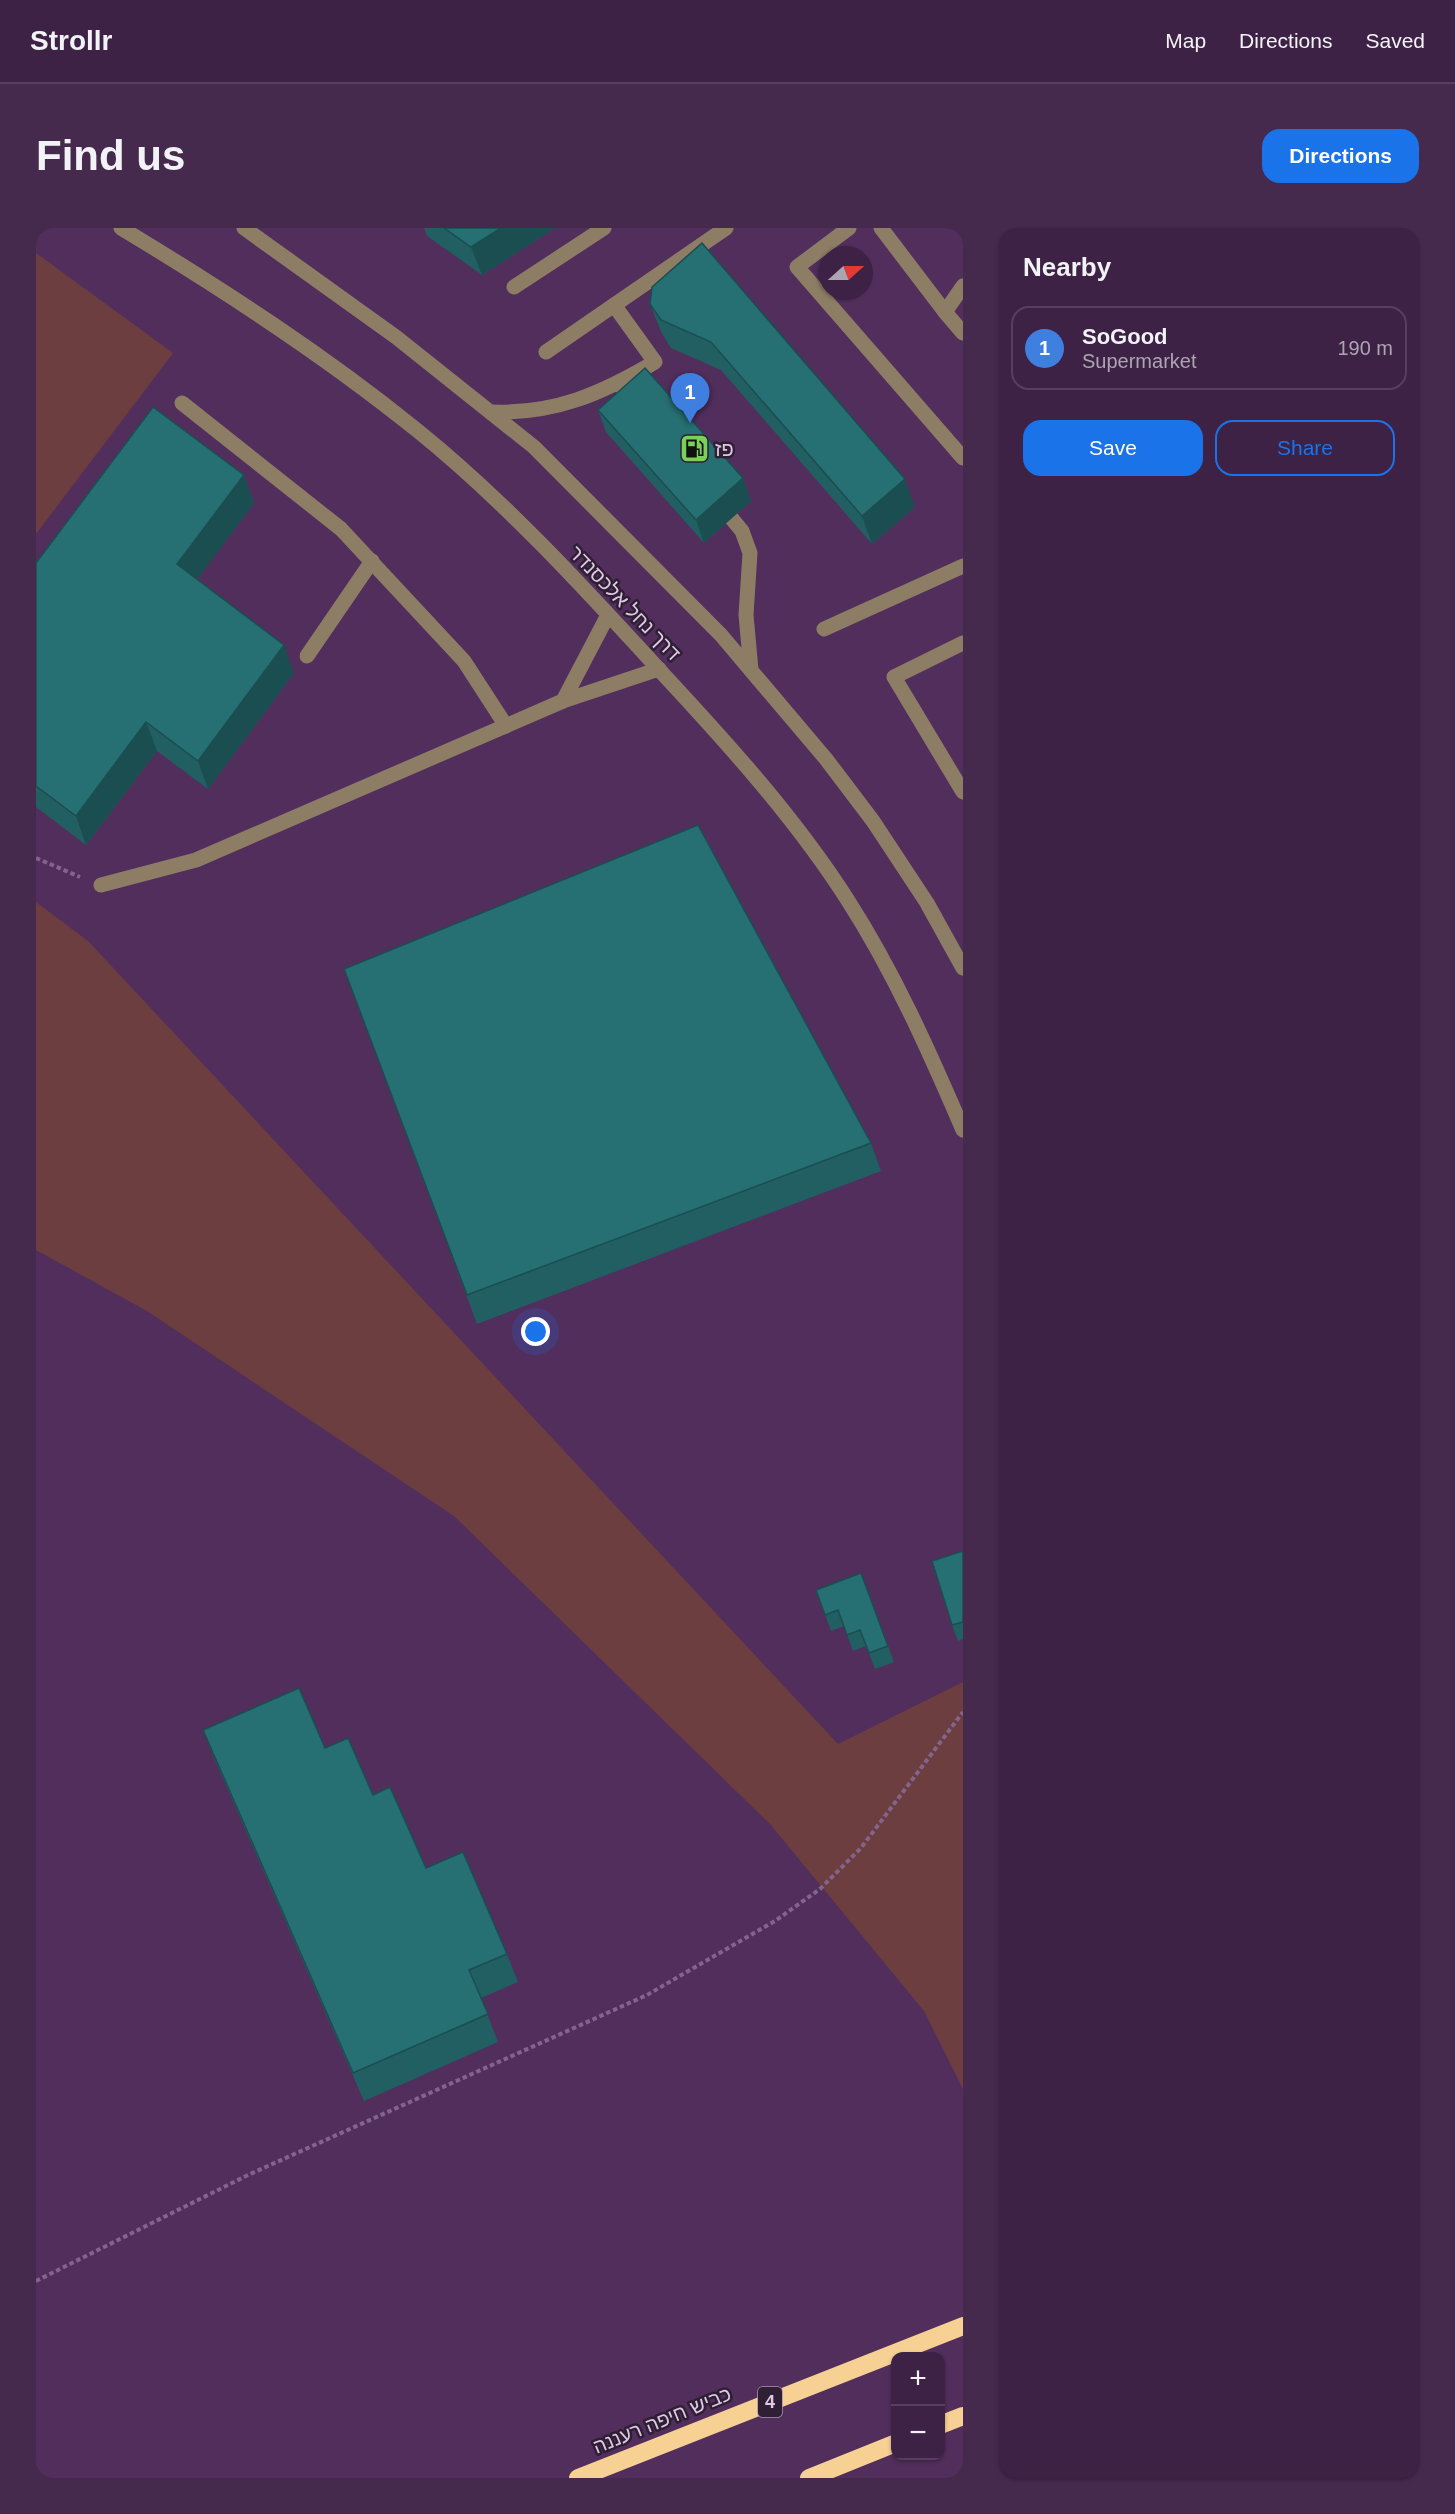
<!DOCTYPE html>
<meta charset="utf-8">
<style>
body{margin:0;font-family:Arial,Heebo,sans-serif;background:#452a4d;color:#f1f3f6}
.controls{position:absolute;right:18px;bottom:18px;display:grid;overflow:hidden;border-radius:12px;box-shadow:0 2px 4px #0004}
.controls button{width:54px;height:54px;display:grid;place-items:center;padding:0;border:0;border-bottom:2px solid #573f5f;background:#3e2246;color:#f1f3f6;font:30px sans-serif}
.compass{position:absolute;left:783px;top:18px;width:54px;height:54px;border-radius:50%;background:#3e2246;box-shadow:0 2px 4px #0004;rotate:69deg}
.you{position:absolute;left:500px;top:1104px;width:21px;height:21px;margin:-15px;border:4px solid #fff;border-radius:50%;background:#1a73e8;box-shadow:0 0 0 9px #1a73e833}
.badge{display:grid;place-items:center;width:39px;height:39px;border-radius:50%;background:#1a73e8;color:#fff;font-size:20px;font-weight:700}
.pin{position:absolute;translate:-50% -50px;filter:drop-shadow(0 2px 3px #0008)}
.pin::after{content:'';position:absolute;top:32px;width:21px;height:18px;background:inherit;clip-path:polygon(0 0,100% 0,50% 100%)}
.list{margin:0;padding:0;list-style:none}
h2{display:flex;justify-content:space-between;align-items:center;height:78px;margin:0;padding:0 24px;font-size:26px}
h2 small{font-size:20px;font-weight:400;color:#ada4b3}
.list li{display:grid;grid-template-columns:39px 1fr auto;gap:18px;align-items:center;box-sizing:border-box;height:84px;margin:0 12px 12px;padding:0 12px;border:2px solid #573f5f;border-radius:18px}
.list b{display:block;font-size:22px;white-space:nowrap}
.list p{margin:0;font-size:20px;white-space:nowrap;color:#ada4b3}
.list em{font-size:20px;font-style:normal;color:#ada4b3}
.actions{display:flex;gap:12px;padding:18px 24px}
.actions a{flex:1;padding:14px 0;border:2px solid #1a73e8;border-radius:18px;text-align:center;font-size:21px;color:#1a73e8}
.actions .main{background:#1a73e8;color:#fff}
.map{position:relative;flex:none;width:927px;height:2250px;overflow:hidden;border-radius:18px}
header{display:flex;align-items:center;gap:36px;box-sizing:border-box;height:84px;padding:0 30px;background:#3e2246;border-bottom:2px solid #573f5f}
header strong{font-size:28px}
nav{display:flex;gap:33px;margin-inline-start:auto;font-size:21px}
.intro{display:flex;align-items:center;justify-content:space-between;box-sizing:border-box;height:144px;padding:0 36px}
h1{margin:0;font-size:42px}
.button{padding:15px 27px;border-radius:18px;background:#1a73e8;color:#fff;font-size:21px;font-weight:700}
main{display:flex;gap:36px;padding:0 36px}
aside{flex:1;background:#3e2246;border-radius:18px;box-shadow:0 2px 4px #0004}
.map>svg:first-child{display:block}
</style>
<header>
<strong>Strollr</strong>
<nav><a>Map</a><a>Directions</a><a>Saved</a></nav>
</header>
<div class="intro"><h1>Find us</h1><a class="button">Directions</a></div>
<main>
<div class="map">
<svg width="927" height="2250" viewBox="0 0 927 2250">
<rect width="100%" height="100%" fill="#522e5d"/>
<g fill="#6c3e3f">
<path d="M0,25L137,125L0,306Z"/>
<path d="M0,674L52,713L802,1516L927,1454V1861L888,1783L734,1596L418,1288L111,1083L0,1022Z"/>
</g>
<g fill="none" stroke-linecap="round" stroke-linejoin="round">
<g stroke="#83648c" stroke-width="4" stroke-dasharray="4.5 3" stroke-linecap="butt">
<path d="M0,630L44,649"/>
<path d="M0,2053L212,1947L611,1767L739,1693L784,1661L825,1620L927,1484"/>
</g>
<g stroke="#8d7d65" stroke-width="15">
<path d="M85,0C188,62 288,127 382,203C470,274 551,363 628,447C693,517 759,590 811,671C858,744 893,823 927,902"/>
<path d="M208,0L360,109L498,219L685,407L790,531L837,593L891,675L927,740"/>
<path d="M813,0L761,39L927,230"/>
<path d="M845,0L909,84"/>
<path d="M927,58L909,84L927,105"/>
<path d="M478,59L568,0"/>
<path d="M510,124L690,0"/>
<path d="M583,156L600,176"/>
<path d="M146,175L305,301L428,433L470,498"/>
<path d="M456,184C519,186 565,166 619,134L578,77"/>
<path d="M683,275L706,303L714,325L710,387L715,442"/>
<path d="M788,401L927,338"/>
<path d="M927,415L858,449L927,564"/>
<path d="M271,428L336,333"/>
<path d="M527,473L572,387"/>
<path d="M65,657L160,632L527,473L623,441"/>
</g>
<g stroke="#f7d094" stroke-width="18">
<path d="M904,2197L927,2188"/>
<path d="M542,2250L927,2098"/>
<path d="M773,2250L860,2215"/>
</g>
</g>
<g fill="#215f62">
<path d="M388,0H519L446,47L391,8Z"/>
<path d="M616,59L879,279L836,316L685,142L635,120L625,104L614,76Z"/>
<path d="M562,182L707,250L715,273L668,315L570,204Z"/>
<path d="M208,247L218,275L161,351L258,445L172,561L121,523L50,617L0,579V335Z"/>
<path d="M319,769L835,915L845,943L441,1096Z"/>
<path d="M927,1323V1411L922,1413L916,1397Z"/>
<path d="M825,1345L858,1434L839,1441L830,1418L817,1423L808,1398L795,1403L780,1362Z"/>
<path d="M167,1502L289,1520L337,1567L390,1640L471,1726L482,1754L445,1770L462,1814L328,1873L178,1530Z"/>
</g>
<g fill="#1b4e50">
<path d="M465,0H519L446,47L435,19Z"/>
<path d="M208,247L218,275L151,365L141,336Z"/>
<path d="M707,250L715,273L668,315L660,292Z"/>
<path d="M869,251L879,279L836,316L826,288Z"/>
<path d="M248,417L258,445L172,561L162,533Z"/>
<path d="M110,494L121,523L50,617L40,588Z"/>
</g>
<g fill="#266f72" stroke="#1b4e50" stroke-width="1.5">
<path d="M408,0H465L435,19Z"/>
<path d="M666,15L869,251L826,288L675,114L625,92L614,76L616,59Z"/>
<path d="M609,140L707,250L660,292L562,182Z"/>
<path d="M117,179L208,247L141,336L248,417L162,533L110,494L40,588L0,558V335Z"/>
<path d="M662,597L835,915L431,1067L308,741Z"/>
<path d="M927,1323V1394L916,1397L896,1333Z"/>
<path d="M825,1345L852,1418L833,1425L824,1402L811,1407L802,1382L789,1387L780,1362Z"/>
<path d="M263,1460L289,1520L312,1510L337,1567L354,1559L390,1640L427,1624L471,1726L433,1742L452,1786L317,1845L167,1502Z"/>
</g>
<defs>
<symbol id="fuel-square" viewBox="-11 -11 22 22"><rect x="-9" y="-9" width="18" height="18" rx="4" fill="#79d158" stroke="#2f1f34"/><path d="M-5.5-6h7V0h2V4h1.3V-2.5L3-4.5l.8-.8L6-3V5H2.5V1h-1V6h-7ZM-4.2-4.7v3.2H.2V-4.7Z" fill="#111"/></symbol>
</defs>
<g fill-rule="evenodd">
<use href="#fuel-square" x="642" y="204" width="33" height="33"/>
</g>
<g text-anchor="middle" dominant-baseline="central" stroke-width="5" stroke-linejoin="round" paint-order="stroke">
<rect fill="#2f1f34" stroke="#aa95af" stroke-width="1.5" x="722" y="2159" width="24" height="30" rx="4.5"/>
<g font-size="18" font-weight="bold" fill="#dec8e4">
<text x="734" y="2174">4</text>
</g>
<g font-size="20" fill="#dec8e4" stroke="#2f1f34" text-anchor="start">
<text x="679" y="221">פז</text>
</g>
<g font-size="20" fill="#dec8e4" stroke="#2f1f34">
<text transform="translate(589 375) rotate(46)">דרך נחל אלכסנדר</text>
<text transform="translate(626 2192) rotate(-22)">כביש חיפה רעננה</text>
</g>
</g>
</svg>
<div class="controls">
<button>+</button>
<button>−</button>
</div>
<svg class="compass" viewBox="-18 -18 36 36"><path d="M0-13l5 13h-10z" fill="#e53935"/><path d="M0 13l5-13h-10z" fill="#ada4b3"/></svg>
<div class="you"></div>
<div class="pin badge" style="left:654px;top:195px;background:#3f7fe0">1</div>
</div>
<aside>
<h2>Nearby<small></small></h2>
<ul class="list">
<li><span class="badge" style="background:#3f7fe0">1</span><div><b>SoGood</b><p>Supermarket</p></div><em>190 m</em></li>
</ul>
<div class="actions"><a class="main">Save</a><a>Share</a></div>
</aside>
</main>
